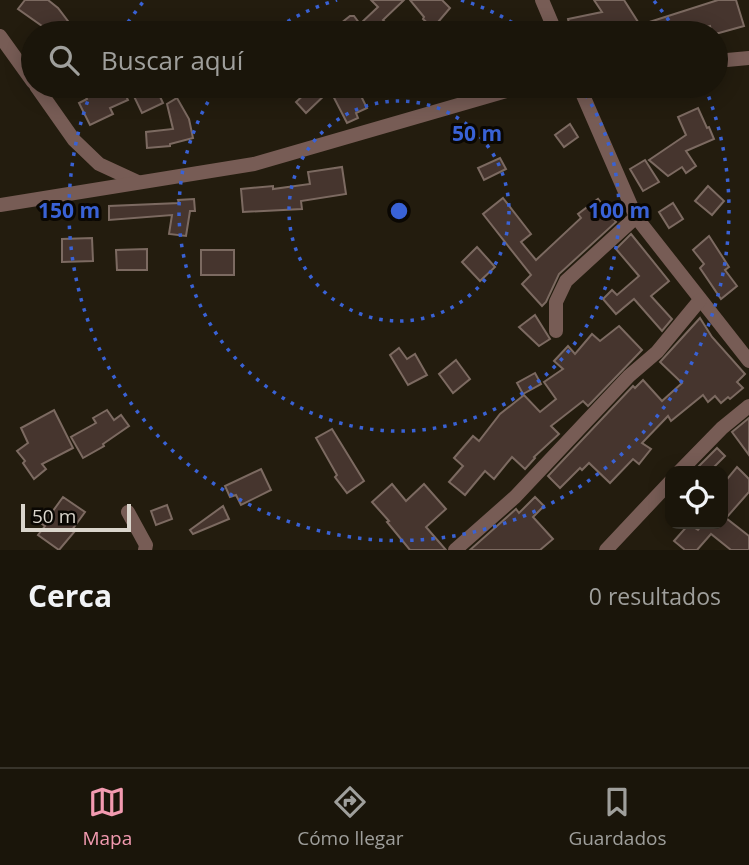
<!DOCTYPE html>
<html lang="es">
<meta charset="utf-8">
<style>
body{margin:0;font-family:"Open Sans",sans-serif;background:#272218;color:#f1f3f6}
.controls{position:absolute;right:21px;bottom:21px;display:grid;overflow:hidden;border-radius:14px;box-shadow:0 4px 18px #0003}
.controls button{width:63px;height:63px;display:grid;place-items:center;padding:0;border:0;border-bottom:2px solid #38342b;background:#1a150a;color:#f1f3f6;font:35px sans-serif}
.scale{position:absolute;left:21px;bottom:18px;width:110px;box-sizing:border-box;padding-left:7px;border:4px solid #dad5cc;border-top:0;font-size:19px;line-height:24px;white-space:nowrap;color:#dad5cc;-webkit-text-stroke:5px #0a0703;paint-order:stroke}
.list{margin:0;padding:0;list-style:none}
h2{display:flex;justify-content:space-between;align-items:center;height:91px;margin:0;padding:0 28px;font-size:30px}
h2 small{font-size:23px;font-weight:400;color:#9f9f9c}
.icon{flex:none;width:38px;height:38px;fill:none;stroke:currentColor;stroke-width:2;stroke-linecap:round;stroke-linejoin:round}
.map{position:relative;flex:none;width:749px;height:550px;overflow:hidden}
.search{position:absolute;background:#1a150a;box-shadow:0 4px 18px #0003;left:21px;right:21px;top:21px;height:77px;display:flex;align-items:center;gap:18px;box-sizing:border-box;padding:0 24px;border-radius:38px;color:#9f9f9c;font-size:26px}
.sheet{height:217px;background:#1a150a}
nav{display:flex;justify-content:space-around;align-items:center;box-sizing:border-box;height:98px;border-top:2px solid #38342b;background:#1a150a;font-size:19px;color:#9f9f9c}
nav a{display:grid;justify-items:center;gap:4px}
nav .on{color:#f29ab0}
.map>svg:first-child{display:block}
</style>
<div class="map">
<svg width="749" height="550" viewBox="0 0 749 550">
<rect width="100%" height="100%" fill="#231c0e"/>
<g fill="#46352e" stroke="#7c6a61" stroke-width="2">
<path d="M25,0H48L58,8L77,33H52L18,9Z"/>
<path d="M371,0H404L383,20L388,25L378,33L372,29L367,33H346L340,24L350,16H354L360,24L378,7Z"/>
<path d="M410,0H442L450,8L433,28L423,19L424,17Z"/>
<path d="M594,0H624L640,25L718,0H736L744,26L719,33H712L710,26L687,33H571L568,19L602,12Z"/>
<path d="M97,86H121L128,100L110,108L113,114L90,125L79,103L87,99L84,92Z"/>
<path d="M129,86H155L163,103L142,113Z"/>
<path d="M301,86H356L367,108L356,113L358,118L347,123L330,90L306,113L296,102L307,92Z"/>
<path d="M177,98L189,119L193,138L170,144V146L147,148L146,132L173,129L167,104Z"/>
<path d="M698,108L707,128L709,127L714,139L686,151L696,166L686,173L682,167L668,176L649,160L686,135L678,117Z"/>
<path d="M570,124L578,137L564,147L555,135Z"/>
<path d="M500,158L506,169L484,180L478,168Z"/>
<path d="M645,160L659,182L643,191L630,169Z"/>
<path d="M342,167L346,194L301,201L302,209L243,212L241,189L273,186V189L310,184L308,172Z"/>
<path d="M708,186L724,201L712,215L695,201Z"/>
<path d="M503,198L531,234L521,242L536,260L581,218L578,214L598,199L616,222L559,274L546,302L542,306L522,284L531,275L483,214Z"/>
<path d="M194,199L195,211H190L186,236L169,234L172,215L109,220V206L179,203L178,200Z"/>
<path d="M673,203L683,219L669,228L659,212Z"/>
<path d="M631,234L669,281L651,296L672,319L662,331L634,299L616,314L603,299L612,290L617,295L639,276L616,249Z"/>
<path d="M709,236L729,267L725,270L737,286L721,299L700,268L704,264L693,250Z"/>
<path d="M92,238L93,261L62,262V239Z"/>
<path d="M477,247L495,267L480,281L462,262Z"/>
<path d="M147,249V270H117L116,250Z"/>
<rect x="201" y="250" width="33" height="25"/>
<path d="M535,315L550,339L539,346L519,327Z"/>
<path d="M700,318L712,337L745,374L737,382L743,388L730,399L728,397L721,403L715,396L708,402L703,395L671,421L668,416L642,443L651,449L639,464L633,459L610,483L589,463L582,470L580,468L560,488L548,476L633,386L635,388L643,380L662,401L682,383L660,362Z"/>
<path d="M619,326L642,350L588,406L583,401L551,426L559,434L534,457L535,458L525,469L512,457L494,479L485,471L465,495L449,482L463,466L454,458L473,436L479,441L500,414L524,395L540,412L556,399L544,382L563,369L554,361L568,346L575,354L592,334L600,341Z"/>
<path d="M399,348L407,359L415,354L427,375L408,385L390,355Z"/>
<path d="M456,360L470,379L453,393L439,374Z"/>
<path d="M535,373L541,384L523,394L517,383Z"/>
<path d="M54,410L73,448L42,464L46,469L34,479L23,463L25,461L17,451L28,443L21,428Z"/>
<path d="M107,410L114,420L121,415L129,426L103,444L104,446L83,458L71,437L96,423L93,418Z"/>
<path d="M749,418V455L732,432Z"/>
<path d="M332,429L364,481L347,493L335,477L337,475L316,438Z"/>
<path d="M717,448L725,456L710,471H694Z"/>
<path d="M737,467L749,479V492L726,518L749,536V550H731L711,534L697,550H685L674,541L689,524L698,530L701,526L699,524H723V484Z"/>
<path d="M261,469L271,490L241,505L236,495L230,497L225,486Z"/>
<path d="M392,484L406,501L424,484L446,509L426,527L446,550H410L387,522L389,521L372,502Z"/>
<path d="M63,497L85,512L72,530L75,531L59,550L38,535L45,526L34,519L40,509L50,515Z"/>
<path d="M535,497L544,506L533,517L553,539L540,550H470L516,509L519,513Z"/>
<path d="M167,505L172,519L156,525L151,511Z"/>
<path d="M223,506L229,519L193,534L190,530Z"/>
</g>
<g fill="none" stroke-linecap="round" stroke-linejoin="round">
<g stroke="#775c55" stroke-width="14">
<path d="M542,0L556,33"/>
<path d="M0,36L33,82"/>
<path d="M716,61L749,58"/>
<path d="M36,86L74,140L99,164L138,182"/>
<path d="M579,86L636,217L749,361"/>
<path d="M0,205L254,164L524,86"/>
<path d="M556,331V302L566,281L636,217"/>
<path d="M680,471L722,428L749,406"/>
<path d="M128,512L146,545L145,550"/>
<path d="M455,550L515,497L629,376L657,352L700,300"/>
<path d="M606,550L670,482"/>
</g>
</g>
<g fill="none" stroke="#3962d6" stroke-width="3.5" stroke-dasharray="3.5 7">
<circle cx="399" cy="211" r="110"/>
<path d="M270 33A220 220 0 0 1 337 0M461 0A220 220 0 0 1 528 33M580 86A220 220 0 1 1 218 86"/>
<path d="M122 31A330 330 0 0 1 144 1M654 1A330 330 0 0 1 676 31M705 87A330 330 0 1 1 93 87"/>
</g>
<circle cx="399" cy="211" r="10" fill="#3962d6" stroke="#0a0703" stroke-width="3.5"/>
<g font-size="21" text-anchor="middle" font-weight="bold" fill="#3962d6" stroke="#0a0703" stroke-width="6" stroke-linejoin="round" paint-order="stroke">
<text x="477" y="141">50 m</text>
<text x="619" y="218">100 m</text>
<text x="69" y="218">150 m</text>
</g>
</svg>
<div class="controls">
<button><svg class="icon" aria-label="locate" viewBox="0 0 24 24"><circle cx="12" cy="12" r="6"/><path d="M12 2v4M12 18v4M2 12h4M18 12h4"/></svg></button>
</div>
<div class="scale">50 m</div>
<div class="search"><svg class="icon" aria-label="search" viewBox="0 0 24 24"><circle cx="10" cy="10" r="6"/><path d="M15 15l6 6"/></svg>Buscar aquí</div>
</div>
<section class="sheet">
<h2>Cerca<small>0 resultados</small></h2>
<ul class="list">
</ul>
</section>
<nav>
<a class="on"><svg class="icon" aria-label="map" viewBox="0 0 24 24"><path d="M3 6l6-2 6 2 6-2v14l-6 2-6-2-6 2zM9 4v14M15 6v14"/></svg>Mapa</a>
<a><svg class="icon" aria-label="directions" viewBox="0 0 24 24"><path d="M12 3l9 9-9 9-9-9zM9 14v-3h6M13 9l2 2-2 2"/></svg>Cómo llegar</a>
<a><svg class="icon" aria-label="saved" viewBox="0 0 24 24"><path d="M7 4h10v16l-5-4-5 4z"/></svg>Guardados</a>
</nav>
